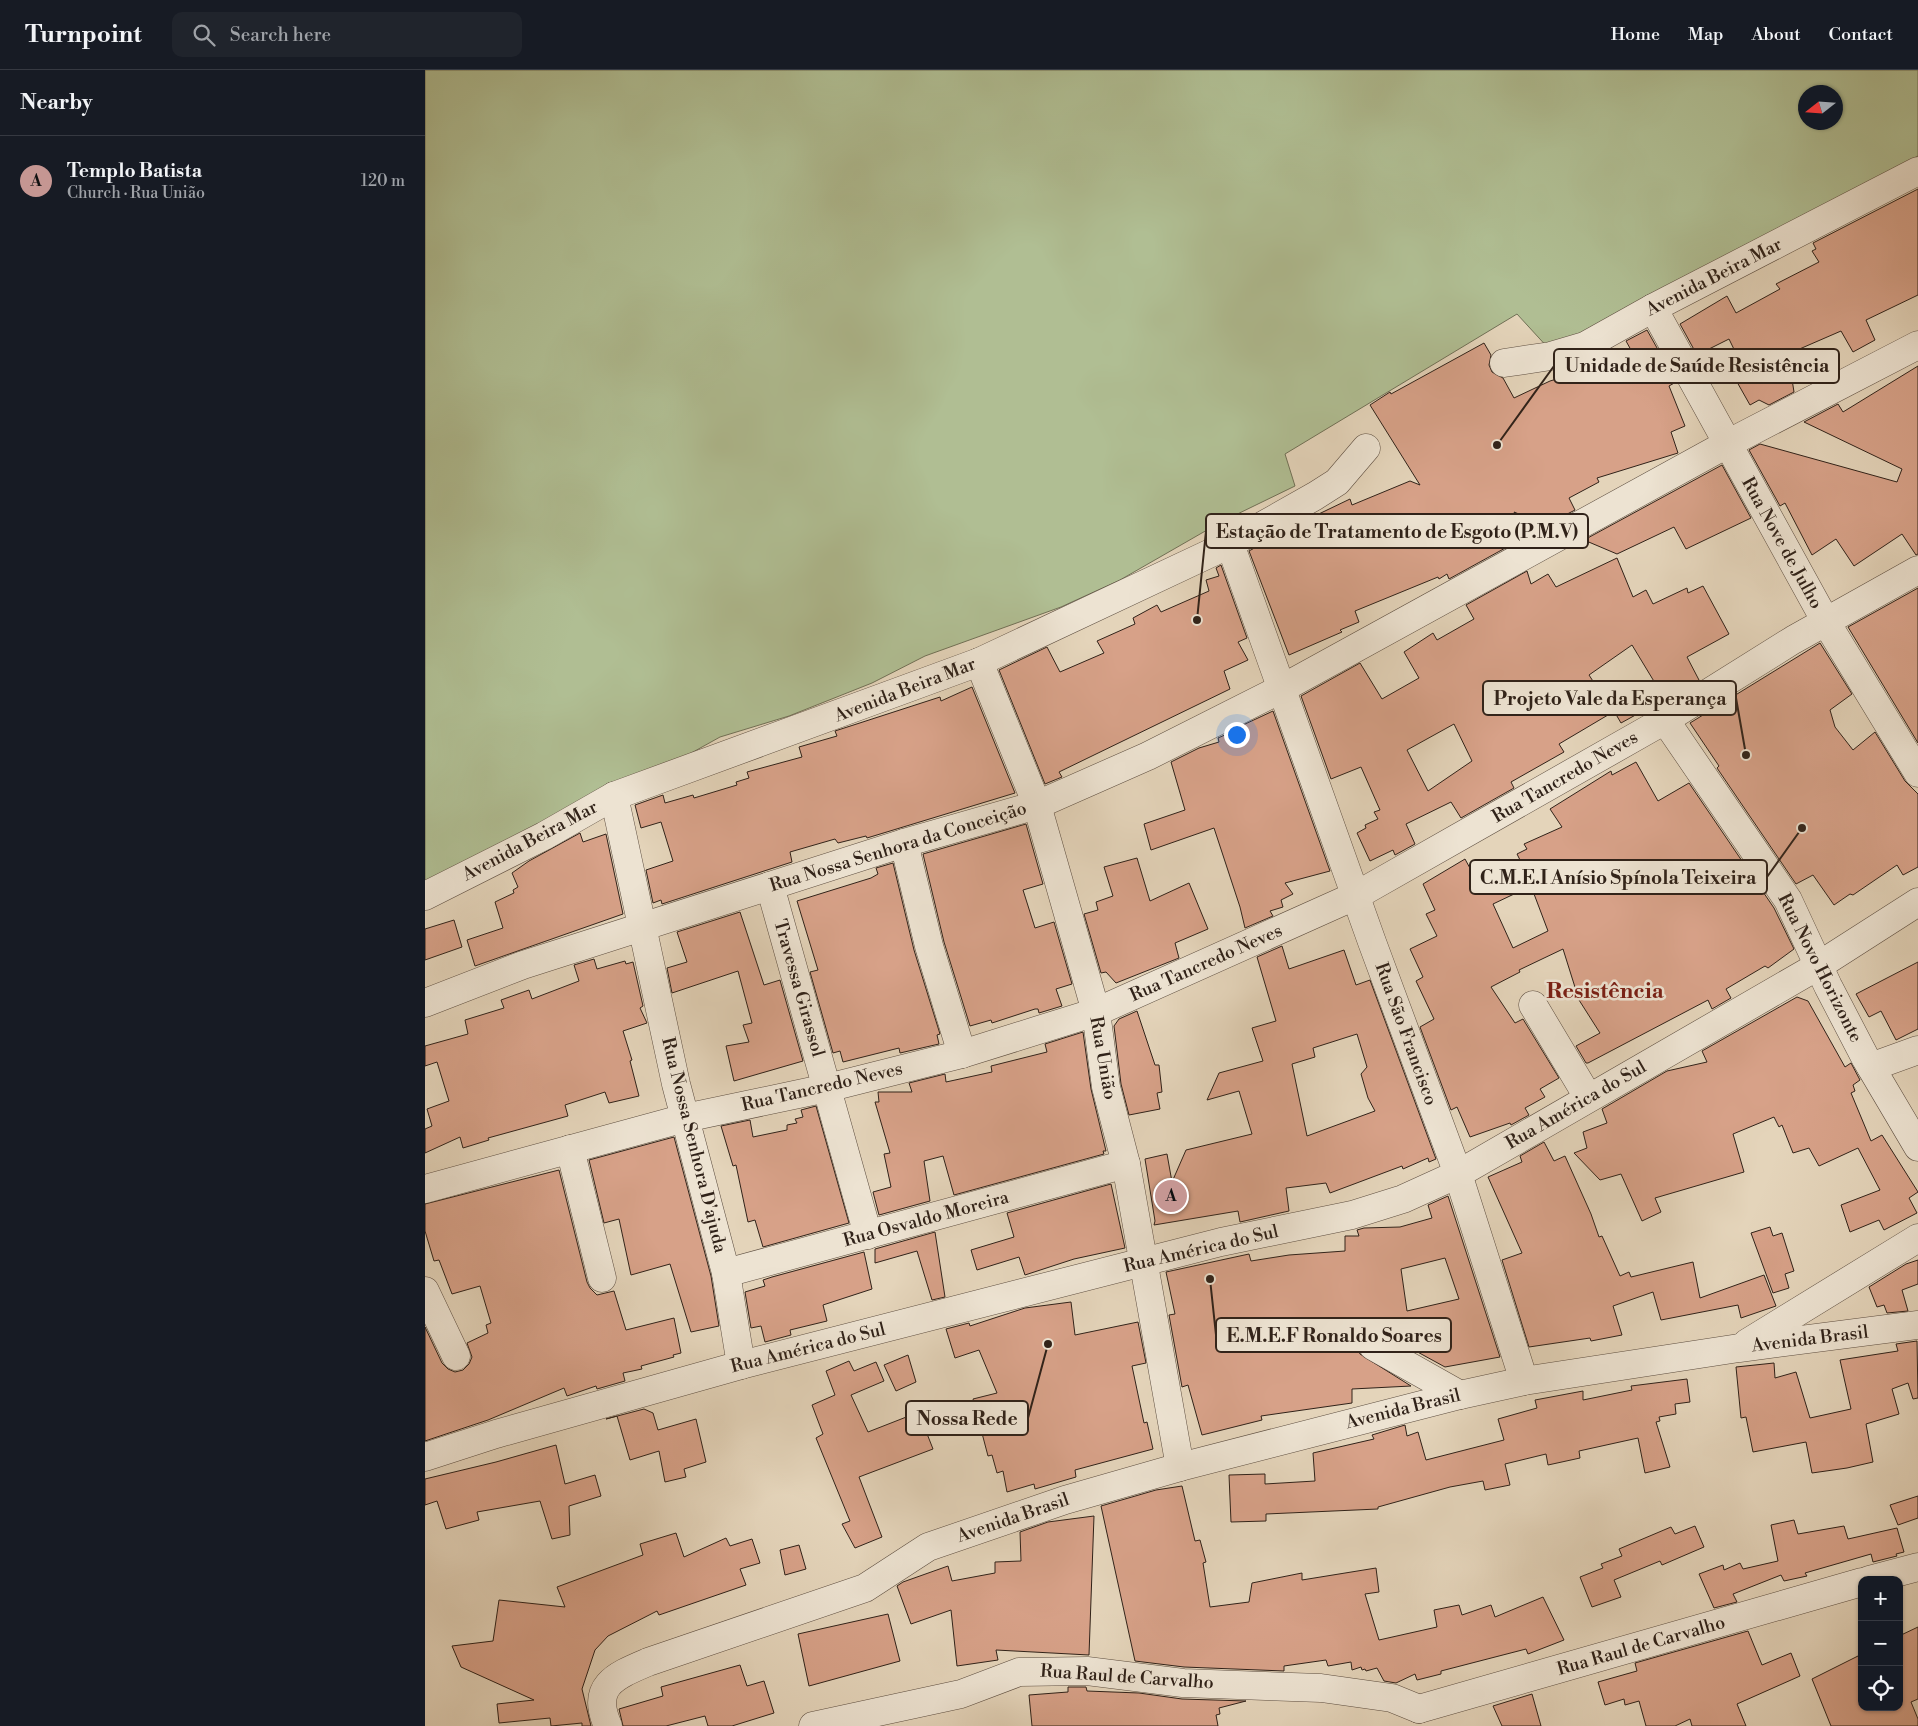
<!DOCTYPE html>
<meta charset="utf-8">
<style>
body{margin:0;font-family:"Libre Bodoni",serif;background:#20242c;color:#f1f3f6}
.controls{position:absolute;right:15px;bottom:15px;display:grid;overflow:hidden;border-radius:10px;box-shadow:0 1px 4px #0004}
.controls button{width:45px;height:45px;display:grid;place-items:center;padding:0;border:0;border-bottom:1px solid #363941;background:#171b24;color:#f1f3f6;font:25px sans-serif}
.compass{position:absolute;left:1373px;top:15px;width:45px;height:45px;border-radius:50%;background:#171b24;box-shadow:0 1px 4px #0004;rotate:253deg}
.you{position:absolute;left:811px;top:664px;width:18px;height:18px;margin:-12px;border:4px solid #fff;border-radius:50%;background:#1a73e8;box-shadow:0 0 0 8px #1a73e833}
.badge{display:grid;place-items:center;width:32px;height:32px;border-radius:50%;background:#c59692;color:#111;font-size:16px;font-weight:700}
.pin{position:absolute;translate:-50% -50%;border:2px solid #fff;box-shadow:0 1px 5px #0006}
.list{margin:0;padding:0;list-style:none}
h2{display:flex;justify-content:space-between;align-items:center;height:65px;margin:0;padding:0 20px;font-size:21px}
h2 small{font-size:16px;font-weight:400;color:#9ea1a6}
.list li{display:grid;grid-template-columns:32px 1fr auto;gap:15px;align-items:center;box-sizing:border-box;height:90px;padding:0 20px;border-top:1px solid #363941}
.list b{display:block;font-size:19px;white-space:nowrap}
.list p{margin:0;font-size:16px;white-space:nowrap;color:#9ea1a6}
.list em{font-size:16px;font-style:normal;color:#9ea1a6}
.icon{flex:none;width:28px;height:28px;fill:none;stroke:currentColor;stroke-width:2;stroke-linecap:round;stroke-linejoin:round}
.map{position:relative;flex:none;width:1493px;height:1656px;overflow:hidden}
header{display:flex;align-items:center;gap:30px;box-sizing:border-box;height:70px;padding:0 25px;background:#171b24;border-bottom:1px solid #363941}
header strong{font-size:24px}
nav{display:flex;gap:28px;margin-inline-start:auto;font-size:18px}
.search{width:350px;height:45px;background:#20242c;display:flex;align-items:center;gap:12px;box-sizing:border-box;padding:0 18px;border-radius:10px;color:#9ea1a6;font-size:19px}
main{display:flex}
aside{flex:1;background:#171b24}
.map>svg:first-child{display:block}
</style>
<header>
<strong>Turnpoint</strong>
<div class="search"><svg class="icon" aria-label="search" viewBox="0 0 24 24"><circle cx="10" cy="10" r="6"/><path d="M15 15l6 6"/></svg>Search here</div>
<nav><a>Home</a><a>Map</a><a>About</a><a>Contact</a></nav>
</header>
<main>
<aside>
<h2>Nearby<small></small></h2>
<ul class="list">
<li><span class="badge">A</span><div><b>Templo Batista</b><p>Church · Rua União</p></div><em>120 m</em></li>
</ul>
</aside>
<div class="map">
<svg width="1493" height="1656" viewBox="0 0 1493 1656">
<rect width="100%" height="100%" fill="#e4d4ba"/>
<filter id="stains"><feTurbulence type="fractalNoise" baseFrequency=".004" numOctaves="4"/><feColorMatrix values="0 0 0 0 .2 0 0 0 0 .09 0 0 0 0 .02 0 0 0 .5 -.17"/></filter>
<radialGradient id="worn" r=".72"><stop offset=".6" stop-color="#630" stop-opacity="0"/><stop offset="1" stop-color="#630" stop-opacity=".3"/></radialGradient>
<path fill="#b0be93" stroke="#707056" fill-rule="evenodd" d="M0,0H1493V86L1125,280L1092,244L860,384L870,416L796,452L695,510L636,537L500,586L447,613L364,646L295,667L216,711L0,820ZM1380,22H1410V52H1380Z"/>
<g fill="#d7a188" stroke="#302219" fill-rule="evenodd">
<path d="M1493,119V225L1441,250L1450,270L1428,282L1416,261L1363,284L1369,322L1344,335L1334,330L1325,335L1312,312L1322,306L1304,269L1272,285L1255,254L1302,226L1311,243L1355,219L1351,214L1394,192L1387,181L1391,179L1388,173Z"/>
<path d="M1222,260L1251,312L1244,316L1260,356L1246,362L1253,383L1172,408L1174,412L1144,428L1150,440L1121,455L1089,442L1102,465L1093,471L1024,509L1022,504L1014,509L1013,507L930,541L934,552L915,560L917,562L864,585L824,481L875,453L925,429L927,435L985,411L995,415L945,335L965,322L966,324L1059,273L1066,285L1064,295L1067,302L1078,308L1089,328L1125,311L1165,299L1169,308L1211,289L1201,271Z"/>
<path d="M1493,296V484L1491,485L1477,464L1429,496L1411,469L1387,485L1360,433L1355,436L1324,380L1335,374L1472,412L1477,399L1379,352L1413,334L1418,342Z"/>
<path d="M1297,395L1326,448L1261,479L1249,457L1192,484L1159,470Z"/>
<path d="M1192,488L1208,527L1221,520L1228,534L1262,518L1263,523L1278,516L1304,564L1262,587L1274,610L1196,653L1189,641L1230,613L1207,575L1164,605L1188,642L1134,674L1139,682L1086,712L1089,718L1036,748L1026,732L981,754L990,774L970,785L968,780L945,791L932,763L941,758L940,755L953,749L949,742L955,740L936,697L906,709L876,626L935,593L957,629L994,608L979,582L1008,563L1012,570L1049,549L1041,535L1102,501L1106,514L1123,504L1131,517ZM1029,654L1047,691L1003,721L982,680Z"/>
<path d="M796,495L822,568L813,572L823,590L799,601L805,619L634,702L637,707L620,714L574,600L622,577L635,602L679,583L672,571L710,554L708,548L732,535L736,542L784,521L781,510L794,506L791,498Z"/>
<path d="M1493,518V673L1423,557Z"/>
<path d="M1395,573L1427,624L1405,640L1410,657L1428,680L1450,662L1480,711L1493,724V797L1478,805L1472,795L1428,825L1425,824L1409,835L1388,805L1371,814L1292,698L1294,696L1265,653Z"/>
<path d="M547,617L590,723L442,768L441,766L413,773L410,769L365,782L367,792L237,834L236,830L228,833L221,800L248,791L236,752L216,758L210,735L238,725L240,733L268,725L269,728L312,715L311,712L324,708L322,702L377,687L374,677L412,666L410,661L515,627L516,631Z"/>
<path d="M848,641L905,801L860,813L868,824L856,830L858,837L845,841L848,846L820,858L815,837L789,758L726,780L719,754L760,740L746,692L774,678L794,672L793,668L802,664L820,659L818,655Z"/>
<path d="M1211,692L1233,731L1264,713L1349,838L1369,879L1343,898L1340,896L1301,919L1306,928L1287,939L1283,930L1163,993H1161L1151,976L1175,963L1154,930L1138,879L1094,900L1095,902L1066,917L1090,953L1098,949L1134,1008L1115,1019L1120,1027L1100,1038L1104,1045L1086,1055L1085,1053L1045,1067L1032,1037L1026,1040L995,957L1009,949L991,911L998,907L985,879L1012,866L1001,844L1010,840L998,814L1040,789L1053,813L1096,792L1092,784L1102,779L1099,774L1137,757L1125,739L1186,701L1187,705ZM1106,816L1123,861L1088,878L1068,834Z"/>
<path d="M601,754L618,814L598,820L610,858L629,852L647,914L631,919L637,936L614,943L613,939H610L567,953L566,950L545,956L519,872L498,784Z"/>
<path d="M155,763L158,772L181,764L198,844L50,896L42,870L78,858L70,832L89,823L88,820L93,817L87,803L104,791Z"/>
<path d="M712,788L725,831L764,813L783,859L750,873L754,888L691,913L681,902L676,903L659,844L673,840L671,832L688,826L679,797Z"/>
<path d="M468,793L489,880L515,964L512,965L514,974L475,983L474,978L418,992L415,981L408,983L385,902L393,900L372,831L446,808L453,804L451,798Z"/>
<path d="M315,842L339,915L355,910L378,991L309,1011L301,976L324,972L318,955L327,953L313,901L247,923L242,898L262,892L252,862Z"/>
<path d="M29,850L37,877L0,890V859Z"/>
<path d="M857,876L864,899L919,880L931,915L945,910L1011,1089L1004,1092L1003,1088L978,1099L977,1096L905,1123L901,1113L861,1118L864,1141L815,1152L813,1141L729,1155L730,1151L720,1089L742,1084L747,1112L761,1080L827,1064L814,1021L782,1030L794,1003L838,991L827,958L851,951L832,887ZM932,964L942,997L936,1004L943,1028L950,1041L882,1066L867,994L890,987L888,978Z"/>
<path d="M169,889L172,899L200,891L201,894L208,892L218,936L215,938L222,953L198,961L207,990L205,991L214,1026L184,1033L180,1022L140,1035L143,1046L63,1068L64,1070L38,1078L35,1067L0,1083V1059L7,1056L2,1039L24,1031L12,992L0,996V976L43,964L40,950L79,938L76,930L104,920L107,929L154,911L149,895Z"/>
<path d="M1493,892V959L1471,970L1456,941L1444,947L1431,924Z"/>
<path d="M1372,927L1383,931L1420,997L1426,993L1435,1010L1428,1015L1430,1021L1426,1023L1446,1071L1457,1065L1493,1122L1484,1128L1492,1143L1459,1160L1454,1150L1425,1162L1416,1135L1455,1120L1433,1078L1394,1096L1384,1078L1368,1083L1357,1055L1354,1057L1349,1047L1308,1064L1319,1102L1230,1128L1236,1142L1217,1151L1196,1104L1175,1110L1149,1083L1162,1078L1158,1062L1182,1053L1177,1039L1242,1001L1282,992L1277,981Z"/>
<path d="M712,941L730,995H734L737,1022L732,1023L735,1039L704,1045L696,1014L689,956L694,949Z"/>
<path d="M658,962L666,1019L681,1081H678L679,1084L529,1125L518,1086L499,1091L505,1131L454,1145L448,1122L466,1117L459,1084L465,1083L450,1032H454L453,1022H487L484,1013L520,1004L521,1012L567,1002L566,996L622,982L620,974Z"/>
<path d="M391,1036L424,1153L338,1177L330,1150L323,1152L311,1095L308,1096L296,1056L325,1050L328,1067L362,1060V1055L372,1053L370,1049L378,1047L376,1040Z"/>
<path d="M249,1067L286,1206L294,1256L266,1262L245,1194L206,1205L194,1149L179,1153L164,1090Z"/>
<path d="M1119,1072L1129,1091L1140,1086L1166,1144L1174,1167L1177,1166L1195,1206L1204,1202L1206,1207L1268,1192L1275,1228L1339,1205L1351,1236L1316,1248L1313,1235L1236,1250L1228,1222L1188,1236L1197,1265L1166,1271L1165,1268L1104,1277L1077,1190L1097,1183L1063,1107L1097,1092L1095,1086Z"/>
<path d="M134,1100L162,1212L165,1218L172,1225L189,1221L201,1260L249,1248L256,1283L248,1285L249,1287L216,1296L217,1299L198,1303L200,1311L172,1319L171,1316L142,1326L139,1318L63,1350L0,1371V1257L17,1293L23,1299L30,1302L38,1300L44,1294L47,1287L42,1273L63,1263L61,1255L66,1253L55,1216L27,1224L14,1190L9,1191L0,1161V1134Z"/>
<path d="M686,1114L700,1178L649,1189L600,1205L594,1187L552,1200L546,1180L589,1167L582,1143Z"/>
<path d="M1023,1126L1075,1287L1020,1297L956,1262L947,1260L940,1263L934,1269L932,1277L935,1284L986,1316L927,1319V1333L836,1346L837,1350L777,1365L763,1315L757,1317L744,1245L750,1244L741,1202L824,1184L826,1191L864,1185L920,1181V1166H934L932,1160L939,1158L975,1157L1007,1148L1003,1135ZM1020,1188L1034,1229L982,1241L976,1199Z"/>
<path d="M1345,1157L1348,1166L1357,1163L1369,1201L1360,1204L1364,1218L1348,1223L1326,1163Z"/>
<path d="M510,1162L520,1227L507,1230L492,1181L450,1193V1179Z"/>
<path d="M439,1182L447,1219L398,1235L402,1251L365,1260L366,1265L340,1272L336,1256L326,1258L320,1222L340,1216L338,1210L347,1207Z"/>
<path d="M1493,1190V1214L1477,1220L1483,1241L1462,1243L1459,1235L1452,1237L1444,1217L1481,1194Z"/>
<path d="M646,1232L650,1265L713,1252L721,1293L707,1296L719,1353L722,1352L728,1379L650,1400L651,1407L610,1419L609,1414L582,1422L578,1401L572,1403L567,1385L563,1386L548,1329L572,1323L554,1280L530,1288L521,1259L544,1253L545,1256L600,1238Z"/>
<path d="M1492,1271L1493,1328L1488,1329L1483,1313L1467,1319L1474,1344L1441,1354L1448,1392L1422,1398L1387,1403L1381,1372L1328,1382L1321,1347L1316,1348L1311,1297L1349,1293L1350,1308L1371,1302L1385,1348L1426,1339L1415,1290L1473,1281L1471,1274Z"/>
<path d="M483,1285L491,1312L471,1321L459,1295Z"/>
<path d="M424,1291L429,1301L451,1292L459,1311L426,1325L443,1362L489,1344L491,1353L497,1351L508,1379L434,1407L457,1467L430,1478L417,1454L425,1451L391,1368L398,1364L387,1335L410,1325L401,1301Z"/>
<path d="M1262,1309L1265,1332L1250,1334L1251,1344L1234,1347L1235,1351L1231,1352L1245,1397L1220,1403L1213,1368L1154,1381L1155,1388L1123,1395L1121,1384L1080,1394L1085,1415L1060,1420L1058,1411L1025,1417L953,1437V1439L841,1444V1451L806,1452L804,1405L840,1404V1414L890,1411L888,1383L949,1369L947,1365L980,1355L982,1366L993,1362L1001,1390L1079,1370L1073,1349L1112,1338L1110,1330L1158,1321V1330L1207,1320L1206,1316Z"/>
<path d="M219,1339L228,1343L233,1360L271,1349L281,1392L259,1399L261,1407L240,1412L234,1381L205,1390L192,1346L181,1349Z"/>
<path d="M131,1375L140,1414L170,1405L176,1426L144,1436L145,1465L127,1469L115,1431L52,1442L54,1450L21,1459L12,1431L0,1435V1409L71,1392Z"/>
<path d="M757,1416L770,1471L775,1470L781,1492L778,1493L785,1537L824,1532L827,1513L877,1503V1510L951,1498L954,1522L940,1524L954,1570L1012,1557L1009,1540L1034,1535L1037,1545L1066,1535L1070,1547L1118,1527L1139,1570L1103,1584L1101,1579L1016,1601V1604L992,1610L990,1604L971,1613L959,1611L952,1598L941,1601L940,1599L937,1600L936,1597L927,1600L926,1592L903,1596L901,1590L859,1596V1601L759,1597L710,1591L676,1436L731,1420Z"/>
<path d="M1493,1426V1448L1473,1455L1465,1435Z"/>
<path d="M669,1446L664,1585L571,1580L573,1590L532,1596L526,1540L486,1554L472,1516L478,1512L523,1496L527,1511L570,1503V1492L596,1491L595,1462L623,1452Z"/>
<path d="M1369,1450L1373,1464L1419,1456L1423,1469L1472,1458L1479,1482L1471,1484L1472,1486L1448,1492L1446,1484L1380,1503L1382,1506L1359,1511L1356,1505L1308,1524L1312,1532L1289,1538L1274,1504L1298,1495L1299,1500L1315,1493L1318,1499L1353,1491L1346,1455Z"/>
<path d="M1270,1456L1279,1477L1237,1495L1235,1491L1189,1510L1196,1527L1167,1537L1155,1507L1178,1498L1176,1494L1197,1486L1194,1479L1246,1457L1250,1464Z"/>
<path d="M251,1463L259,1487L301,1468L305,1476L327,1469L335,1493L315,1499L321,1515L234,1545L232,1541L183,1566L170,1580L157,1619L166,1656H157V1653L126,1656L125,1648L74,1653L72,1634L109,1630L36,1597L27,1576L68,1571L74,1530L140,1537L132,1517L218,1485L215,1474Z"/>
<path d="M374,1475L381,1499L360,1505L355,1480Z"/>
<path d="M463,1544L475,1591L384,1616L373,1564Z"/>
<path d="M1493,1557V1629L1486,1632L1493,1649V1656H1406L1387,1609L1437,1584V1637H1474V1566Z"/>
<path d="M1323,1561L1337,1595L1366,1583L1375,1606L1312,1634L1321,1656H1267L1265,1649L1250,1656H1221L1214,1631L1200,1635L1199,1629L1180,1635L1173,1612L1212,1601L1210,1593Z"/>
<path d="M315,1595L322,1616L339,1611L349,1643L307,1656H283L280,1646L241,1656H198L194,1639L238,1626L236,1617Z"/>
<path d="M643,1617H661L662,1621L714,1623L757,1629L821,1631L794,1638L795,1644L791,1645L793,1656H607L604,1625L643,1622Z"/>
<path d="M1107,1624L1116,1656H1077L1068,1636Z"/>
</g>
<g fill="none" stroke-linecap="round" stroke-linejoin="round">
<defs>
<g id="minor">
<path d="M1228,238L1401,552L1493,703"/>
<path d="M1079,293L1126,286L1160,276L1228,238L1493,101"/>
<path d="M805,474L947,872L1033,1104L1099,1311"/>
<path d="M554,592L612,735L671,942L681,1017L701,1094L755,1397"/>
<path d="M1240,650L1363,830L1403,916L1441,989L1493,1077"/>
<path d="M189,726L251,1014L301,1203L316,1295"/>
<path d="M479,773L504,876L537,984"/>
<path d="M345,816L443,1165"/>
<path d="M0,826L119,766L189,726L554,592L805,474L890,426L912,412L941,378"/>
<path d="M0,933L98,895L479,773L612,735L723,686L856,619L1302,374L1493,275"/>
<path d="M1108,935L1163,1027"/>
<path d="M1446,997L1493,980"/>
<path d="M145,1079L177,1208"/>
<path d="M0,1119L260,1048L402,1018L537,984L671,942L932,825L1240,650L1368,570L1493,500"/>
<path d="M301,1203L701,1094"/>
<path d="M0,1221L31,1286"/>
<path d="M1322,1273L1493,1168"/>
<path d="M948,1276L1035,1325"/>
<path d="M0,1387L71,1364L316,1295L796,1172L927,1145L978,1129L1033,1104L1393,896L1493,832"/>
<path d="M1444,1510L1493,1497"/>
<path d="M994,1639L1437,1512"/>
<path d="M183,1656C165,1616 190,1606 223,1592L440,1518L503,1477L640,1430L755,1397L1035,1325L1099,1311L1314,1278L1493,1255"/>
<path d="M388,1656L536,1624L594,1602L662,1601L758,1613L896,1618L967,1628L994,1639"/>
</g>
</defs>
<use href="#minor" stroke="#5d4e41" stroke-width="29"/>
<use href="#minor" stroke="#ede3d2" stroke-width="28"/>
</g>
<g text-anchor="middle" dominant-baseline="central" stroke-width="5" stroke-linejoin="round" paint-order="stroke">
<g font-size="18" fill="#302219" stroke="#ede3d2">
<text transform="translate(1289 207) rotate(-27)">Avenida Beira Mar</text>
<text transform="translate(1357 473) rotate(61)">Rua Nove de Julho</text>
<text transform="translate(480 620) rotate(-21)">Avenida Beira Mar</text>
<text transform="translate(1140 707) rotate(-30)">Rua Tancredo Neves</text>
<text transform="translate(105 771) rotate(-28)">Avenida Beira Mar</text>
<text transform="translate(473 777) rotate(-17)">Rua Nossa Senhora da Conceição</text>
<text transform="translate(781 893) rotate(-24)">Rua Tancredo Neves</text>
<text transform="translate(1395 898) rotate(63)">Rua Novo Horizonte</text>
<text transform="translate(374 918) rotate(74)">Travessa Girassol</text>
<text transform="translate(981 964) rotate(70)">Rua São Francisco</text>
<text transform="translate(678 988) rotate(80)">Rua União</text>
<text transform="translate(397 1017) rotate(-13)">Rua Tancredo Neves</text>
<text transform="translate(1151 1035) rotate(-30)">Rua América do Sul</text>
<text transform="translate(269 1075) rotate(76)">Rua Nossa Senhora D'ajuda</text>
<text transform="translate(501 1149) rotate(-15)">Rua Osvaldo Moreira</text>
<text transform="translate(776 1179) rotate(-13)">Rua América do Sul</text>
<text transform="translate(1385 1269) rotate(-7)">Avenida Brasil</text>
<text transform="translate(383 1278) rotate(-14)">Rua América do Sul</text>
<text transform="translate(978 1339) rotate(-14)">Avenida Brasil</text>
<text transform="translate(588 1448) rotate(-19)">Avenida Brasil</text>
<text transform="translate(1216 1576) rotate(-16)">Rua Raul de Carvalho</text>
<text transform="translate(702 1607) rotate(4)">Rua Raul de Carvalho</text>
</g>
<g font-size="22" font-weight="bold" fill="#7a1f14" stroke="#ede3d2">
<text x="1180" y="921">Resistência</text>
</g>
</g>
<path fill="none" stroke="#302219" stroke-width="2" d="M1072 375L1129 296M772 550L781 461M1321 685L1311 628M1377 758L1342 807M785 1209L791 1265M623 1274L603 1348"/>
<g fill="#302219" stroke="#ede3d2" stroke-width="2">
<circle cx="1072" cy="375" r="5"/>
<circle cx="772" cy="550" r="5"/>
<circle cx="1321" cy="685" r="5"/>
<circle cx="1377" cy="758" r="5"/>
<circle cx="785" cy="1209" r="5"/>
<circle cx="623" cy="1274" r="5"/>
</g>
<g fill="#ede3d2" stroke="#302219" stroke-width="2">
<rect x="1129" y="279" width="285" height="34" rx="5"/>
<rect x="781" y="444" width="382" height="34" rx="5"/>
<rect x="1058" y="611" width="253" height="34" rx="5"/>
<rect x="1045" y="790" width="297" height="34" rx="5"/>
<rect x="791" y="1248" width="235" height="34" rx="5"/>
<rect x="481" y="1331" width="122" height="34" rx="5"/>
</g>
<g font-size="19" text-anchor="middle" font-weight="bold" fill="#302219">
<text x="1272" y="302">Unidade de Saúde Resistência</text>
<text x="972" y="468">Estação de Tratamento de Esgoto (P.M.V)</text>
<text x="1185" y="635">Projeto Vale da Esperança</text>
<text x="1193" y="814">C.M.E.I Anísio Spínola Teixeira</text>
<text x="909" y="1272">E.M.E.F Ronaldo Soares</text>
<text x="542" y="1355">Nossa Rede</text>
</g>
<rect width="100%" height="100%" filter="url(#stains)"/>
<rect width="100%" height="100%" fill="url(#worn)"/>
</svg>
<div class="controls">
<button>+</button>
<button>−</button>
<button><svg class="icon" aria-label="locate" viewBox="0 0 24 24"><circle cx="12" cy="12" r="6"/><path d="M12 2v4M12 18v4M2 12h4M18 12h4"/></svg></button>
</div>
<svg class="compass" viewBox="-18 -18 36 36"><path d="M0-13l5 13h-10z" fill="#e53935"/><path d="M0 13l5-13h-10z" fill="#9ea1a6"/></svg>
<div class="you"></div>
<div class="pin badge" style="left:746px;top:1126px">A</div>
</div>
</main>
